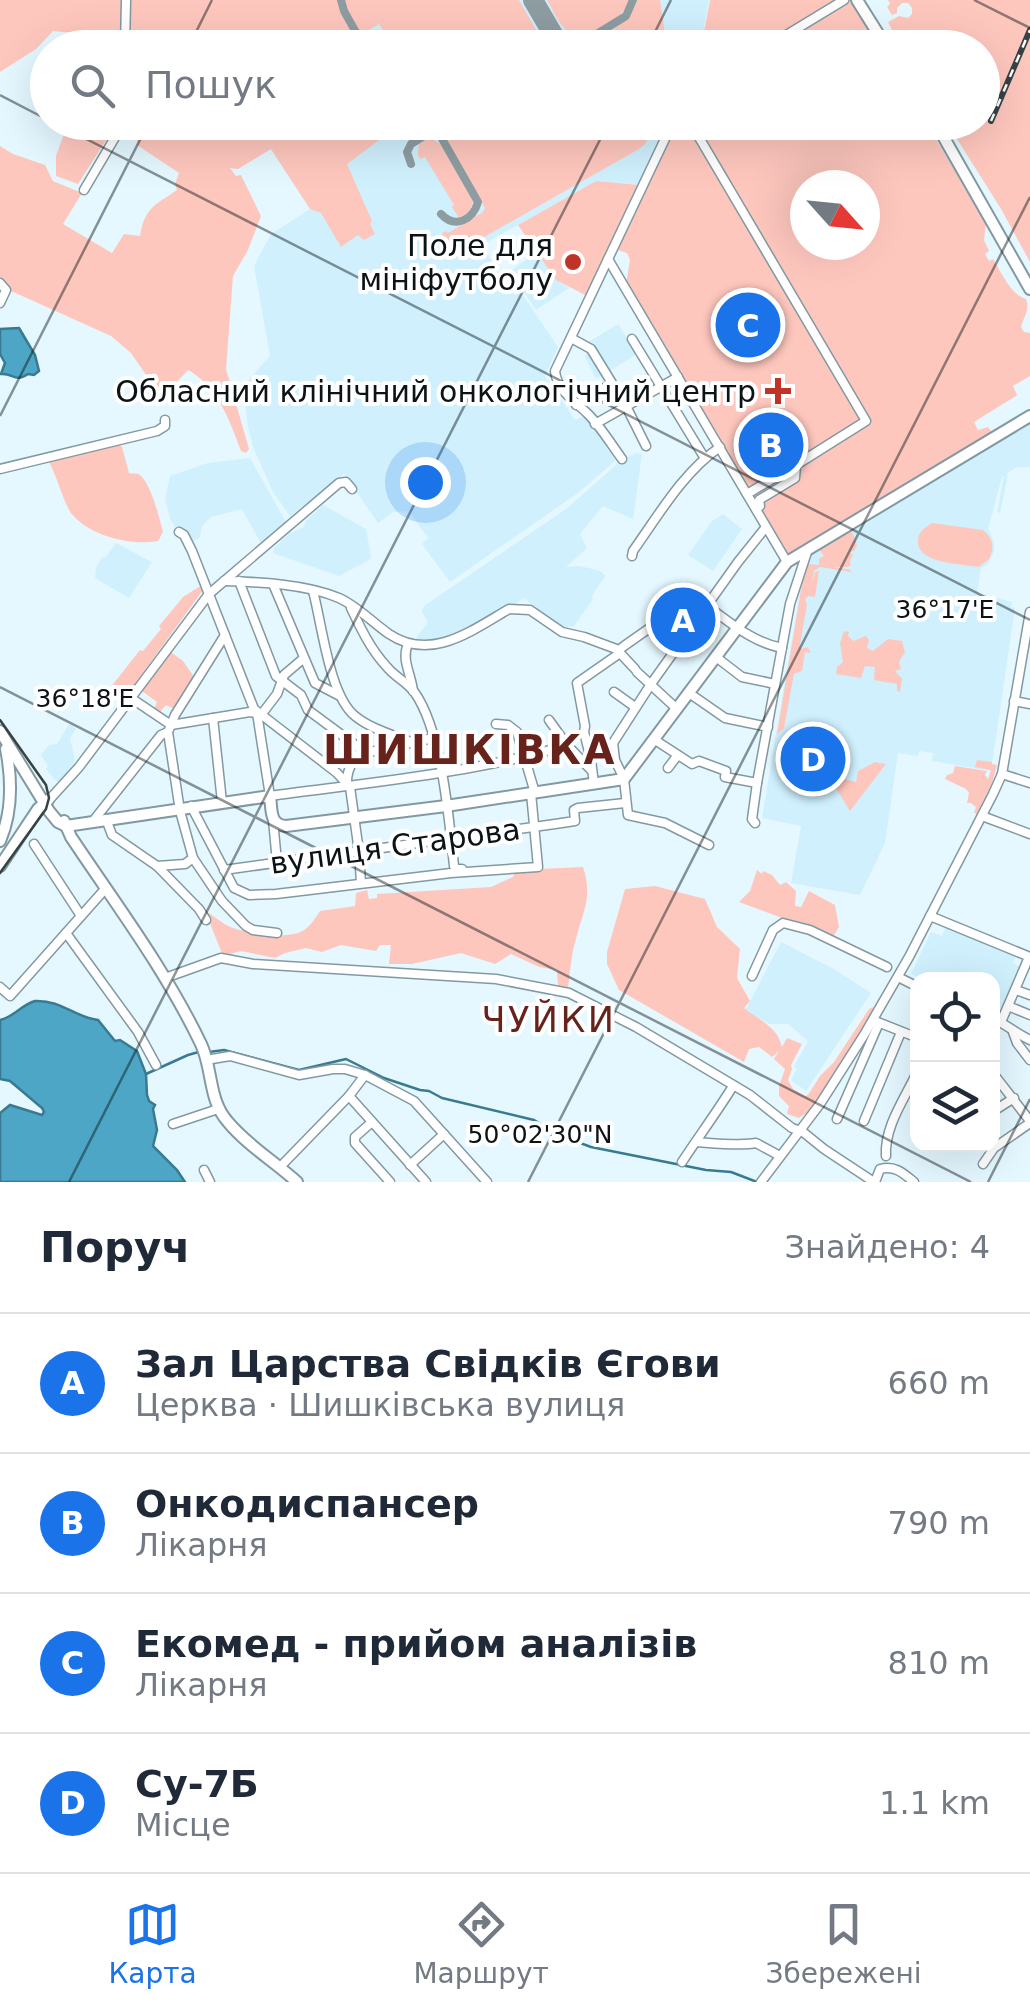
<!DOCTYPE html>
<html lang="uk">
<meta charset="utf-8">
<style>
body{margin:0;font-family:"DejaVu Sans",sans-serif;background:#f2f2f3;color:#1f2937}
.controls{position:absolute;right:30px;bottom:30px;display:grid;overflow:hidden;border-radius:20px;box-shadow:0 10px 40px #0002}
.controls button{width:90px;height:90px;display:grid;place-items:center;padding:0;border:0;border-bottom:2px solid #e0e1e3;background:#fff;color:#1f2937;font:50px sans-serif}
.compass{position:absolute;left:790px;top:170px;width:90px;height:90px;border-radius:50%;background:#fff;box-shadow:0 10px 40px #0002;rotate:117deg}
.you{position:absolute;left:425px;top:482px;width:35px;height:35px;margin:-25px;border:8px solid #fff;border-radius:50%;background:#1a73e8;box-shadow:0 0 0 15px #1a73e833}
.badge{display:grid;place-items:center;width:65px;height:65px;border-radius:50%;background:#1a73e8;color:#fff;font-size:32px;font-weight:700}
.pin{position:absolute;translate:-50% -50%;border:5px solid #fff;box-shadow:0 2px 10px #0006}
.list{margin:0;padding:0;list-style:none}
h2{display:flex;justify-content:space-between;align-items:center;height:130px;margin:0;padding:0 40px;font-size:42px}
h2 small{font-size:32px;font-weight:400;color:#747a83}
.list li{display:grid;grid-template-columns:65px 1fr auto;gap:30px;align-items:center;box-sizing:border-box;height:140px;padding:0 40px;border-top:2px solid #e0e1e3}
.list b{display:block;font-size:38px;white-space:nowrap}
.list p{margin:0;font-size:32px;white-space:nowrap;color:#747a83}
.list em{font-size:32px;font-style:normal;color:#747a83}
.icon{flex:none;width:55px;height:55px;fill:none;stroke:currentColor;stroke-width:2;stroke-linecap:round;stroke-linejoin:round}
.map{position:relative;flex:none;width:1030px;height:1182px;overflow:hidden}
.search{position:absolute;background:#fff;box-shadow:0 10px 40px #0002;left:30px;right:30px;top:30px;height:110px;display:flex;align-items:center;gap:25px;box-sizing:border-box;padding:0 35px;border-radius:55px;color:#747a83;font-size:38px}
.sheet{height:690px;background:#fff}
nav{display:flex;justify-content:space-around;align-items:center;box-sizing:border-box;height:140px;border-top:2px solid #e0e1e3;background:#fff;font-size:28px;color:#747a83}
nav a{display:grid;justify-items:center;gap:5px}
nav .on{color:#1a73e8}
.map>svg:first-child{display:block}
</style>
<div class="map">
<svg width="1030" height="1182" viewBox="0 0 1030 1182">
<rect width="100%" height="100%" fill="#e5f8ff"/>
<g fill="#d0f0fd">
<path d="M163,0H709L700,48L184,47Z"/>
<path d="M217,123H669L639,185L596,181L482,245L509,289L516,285L558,347L545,376L575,420L586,415L616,454L615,461L578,493L450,582L422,544L428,538L409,511L393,512L378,523L344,474L290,516L273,492L253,447L248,426L246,409L247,382L270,356L254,266L271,234L310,209L271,149L238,169Z"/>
<path d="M537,252L556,280L569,288L536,310L510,271Z"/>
<path d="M618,324L637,354L596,379L585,357L590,341Z"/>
<path d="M1030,420V467H1017L1006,474L1008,475L1000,513L997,512L1004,476L1002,477L988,529L994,542V552L988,564L981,568L977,593L1012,602L1011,607L1015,608L991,771L932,761L933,753L919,751L918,756L898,753L885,843L860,895L791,883L801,826L762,818L803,574L810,553L860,527Z"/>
<path d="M636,453L642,454L633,519L603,506L580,534L587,548L566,567L579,566L593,569L600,571L606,576L596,589L592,597L593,599L574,626L562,628L524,598L509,608L440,644L414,641L428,622L422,612L424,606L566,509L623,459Z"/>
<path d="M250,458L286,522L262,545L242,509L211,517L202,526L200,537L187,545L170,519L165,499L170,476L208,463Z"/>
<path d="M323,505L366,529L371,557L369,560L339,576L273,553L274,548L289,534L304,527L306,521Z"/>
<path d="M723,514L742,529L713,571L688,555L712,521Z"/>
<path d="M116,543L152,562L129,598L95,578L96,568L101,558L106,557Z"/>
<path d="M69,724L76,729L70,738L75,761L60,781H56L46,769L48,766L41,755L49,745L57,744Z"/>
<path d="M946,925L1017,954L1013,963L1022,968L1002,1016L993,1011L992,979H923L911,974L931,932L942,936Z"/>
<path d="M781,942L834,969L871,993L806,1091L791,1080L797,1069L794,1066L808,1041L788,1024H770L745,1011Z"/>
</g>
<g fill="#fec7be" fill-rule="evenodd">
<path d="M0,0H123L121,47H90L94,35L53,31L36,49L0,72Z"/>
<path d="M128,0H519L542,40L543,48L393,47L379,24L338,47L127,48Z"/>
<path d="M547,0H630V1C624,17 588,42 571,33C560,28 553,10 547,0Z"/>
<path d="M637,0H660L667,47H581C602,35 630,25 637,0Z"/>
<path d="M710,0H852L881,48H701Z"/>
<path d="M888,0H1030V262L1001,209L947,123L982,122V48L893,47L889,39L893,35L895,36L888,22L899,16L908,18L912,14V8L908,3H902L897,8V13L892,15L887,7L890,4Z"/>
<path d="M68,123H117L78,184L56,176V156Z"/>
<path d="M126,123H402L347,164L372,221L370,224L375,234L364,240L358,235L341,247L321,213L310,209L271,149L238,169L230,168L236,176L241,175L261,216L248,250L233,276L226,369L249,449L246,453L241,451C229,419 218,387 188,370L162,398L131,353L111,336L0,286V146L13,154L45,165L53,181L82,193L63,224L112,253L124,234L140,236C145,207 154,206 177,190L175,184L179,173L137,145L138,141L126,135Z"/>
<path d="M453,123V122L658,123L645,144L639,149L449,257H446L437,242L443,236L442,233L446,231L448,233L483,212L485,208L448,141V129Z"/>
<path d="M675,123H926L986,222L984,240L989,251L985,254L989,261L993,259C1002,273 1010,294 1026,299C1030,312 1024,315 1021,327L1024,332L1030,333V376L1013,386L1017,395L1016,396L974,422L978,430L988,427L992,432L792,553H786L626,284L630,260L627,253L618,250L614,254ZM805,185H865V245H805Z"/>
<path d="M425,139L434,140L442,145L474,199L470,211L459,218L452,207L454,205L425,157L420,159L418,155L419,142Z"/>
<path d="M596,181L639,185L587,296L556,280L518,225Z"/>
<path d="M118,444L122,447L129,473C132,474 135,473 138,474C150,479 160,520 163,532L158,541C130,546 89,536 71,513C63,501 57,476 49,462Z"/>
<path d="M932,523L983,530C993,538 995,548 989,559L979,567C962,564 920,564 918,543C917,533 924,528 932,523Z"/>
<path d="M851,529L857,545L854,551L850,552L853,555L850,561L851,565L847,567H834L851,570V572L820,567L814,571L813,583L815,572L819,571L815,597L809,596L805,599L807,605L800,644L801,649L808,647L811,653L805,652L802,671L794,674L784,728L777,734L805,566L807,564L819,565V559L824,556L818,548Z"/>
<path d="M205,583L206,586L123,700L110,688L140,650L143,651L161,629L159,626L183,597Z"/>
<path d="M844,631L849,632L848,636L853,641L866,636L869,640L867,648L873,651L888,639L902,641L905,652L899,662L901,669L895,671L902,679L900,692L897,691V684L874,680L875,667L865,666L861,678L836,674L837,667L843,662L840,643Z"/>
<path d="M168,650L183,661L194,677L177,709H174L166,705L158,714L153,711L157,702L139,689Z"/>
<path d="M977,760L992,762V764L997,765L992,783L977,814L974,813L976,807L971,803H967L969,793L966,789L945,779L947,775L953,773L955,766L987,771L985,775L988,779L991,770L975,767Z"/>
<path d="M875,762L886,764L850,811L828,775L856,782L858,771Z"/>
<path d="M583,867C593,897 583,911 576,939C571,955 570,973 568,989L558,987L557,970L539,967L511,954L495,964L461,953L412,964H389L391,945H380L376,951L341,945L322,952L306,948L285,953L275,958L241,951L223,956L205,911C215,916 223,925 233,928C250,934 280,938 298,933C308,930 314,920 320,911L355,906L356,893L367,890L369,899L377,898V894L491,887L513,877L516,870Z"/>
<path d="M757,870L762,874L763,871L772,875L780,885L786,882L796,891L795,906L801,907L809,891L835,905L839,927L833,937L739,902L750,891Z"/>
<path d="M655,886L705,899L717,927L740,949L737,978L750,1001L744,1008C759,1020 778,1027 782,1047L787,1038L802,1044L791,1065L792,1069L788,1080L793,1089L805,1096L808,1095L820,1076L834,1062L869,1009L873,1007V1012L859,1039L813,1109L799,1118L787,1114L789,1106L779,1096V1086L785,1069L774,1059L779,1051L772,1057L759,1047L749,1049L744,1062L619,990L607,964V952L625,889Z"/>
</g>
<g fill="#4da6c5" stroke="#397a90" stroke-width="2.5">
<path d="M19,328L35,355L39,371L34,375L28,374C14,383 14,373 1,374L5,363L0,354V329Z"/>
<path d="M35,1001C62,1000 74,1017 98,1020L115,1041L120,1040L137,1051L146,1074L147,1095L149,1101L155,1105L153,1109L157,1130L153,1146L177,1170L185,1182H0V1113L10,1105L42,1115L44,1112L42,1108L10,1081L0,1079V1020C14,1017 21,1005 35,1001Z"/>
</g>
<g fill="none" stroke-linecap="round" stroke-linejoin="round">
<g stroke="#397a90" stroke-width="2.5">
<path d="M209,1052L224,1050L299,1070L346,1059L384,1078L420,1090L429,1091L442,1098L534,1120L564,1137L591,1147L706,1170L731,1172L757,1182"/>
<path d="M146,1074L188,1055L202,1051"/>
</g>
<g stroke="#8e9da2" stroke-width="8">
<path d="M341,0L344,11L358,36"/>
<path d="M555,38L565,45H579L626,16L633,0"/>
<path d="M365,45L367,48"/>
<path d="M412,122L419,131L428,132"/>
<path d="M411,164L407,152L411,144L443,124"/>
<path d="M441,214C455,229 473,220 478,202L441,137V129L444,123"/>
</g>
<path stroke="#8e9da2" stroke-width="20" d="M533,0L561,48"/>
<defs>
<g id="minor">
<path d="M125,48L126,0"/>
<path d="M765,48L844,0"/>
<path d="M690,122L866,421L796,465L795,478L759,500L760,506L756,509"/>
<path d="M84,190L124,122"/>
<path d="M608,259L787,562"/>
<path d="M0,283L6,290L0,303"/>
<path d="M571,338L591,349L626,406L646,446"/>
<path d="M632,339L704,457"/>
<path d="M576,405L611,384"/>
<path d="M595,424L678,377"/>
<path d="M622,459C611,444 601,427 588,414C575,401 557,391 555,371L673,122"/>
<path d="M0,469L157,431L165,426V420"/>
<path d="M747,494L796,465"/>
<path d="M179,532L184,535L192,551L254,709L337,773L350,787L359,852L361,883"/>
<path d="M632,556L633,551C658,516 683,472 720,447"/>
<path d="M224,581C259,582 306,584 339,598C357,606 372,622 389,634C431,662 471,631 509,609L530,610L562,632L584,637L619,650"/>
<path d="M239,581L276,676L301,695L308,710L362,750L370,752L433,738"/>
<path d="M273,584L315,683L340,696"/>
<path d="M313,591C322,624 329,695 355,716C371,729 393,735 411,742"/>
<path d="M707,606C731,623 752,642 782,648"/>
<path d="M351,608C361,629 371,650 387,667C395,677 407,682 415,693C442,732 449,819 454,866L456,869H462"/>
<path d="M408,644C401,660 411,673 413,691"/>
<path d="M620,653L635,669"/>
<path d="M716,657L742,677L775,684"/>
<path d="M637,672L677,709"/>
<path d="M614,692L635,707"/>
<path d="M689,693L725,718L768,727"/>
<path d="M131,698L171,725L250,712L257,713L270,796C365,783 476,773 567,745"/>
<path d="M1014,701L1030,704"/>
<path d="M261,715L277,694L284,675L304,658"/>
<path d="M213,718L222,802"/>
<path d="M549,720L567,745L592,771"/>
<path d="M496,724L508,725L517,732L535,793"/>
<path d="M168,732L180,811L193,858L222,901L246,926L253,930L277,933"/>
<path d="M655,740L692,764L699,761L726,771L725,777L757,783"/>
<path d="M668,768L677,756"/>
<path d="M1002,774L1030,783"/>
<path d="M594,784L591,760L584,732L585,726L577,683L620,653L619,650L624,646L681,606L689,605L703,610"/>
<path d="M347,785C346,771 352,760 362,750"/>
<path d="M49,800L79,767L209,594L339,483L346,482L352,489"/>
<path d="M191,806L234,888L249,895L276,894L451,873L538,867L531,793"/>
<path d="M982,816L1030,834"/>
<path d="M106,819L112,835L157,866L185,864L193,858"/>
<path d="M94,820L161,735L168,732L175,715L225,635"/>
<path d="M273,820L277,862"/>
<path d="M755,823L752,819L757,783L790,604L808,549"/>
<path d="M34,844L81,916"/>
<path d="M709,845L665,823L628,815L624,779L615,760L613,743L651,684L738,562L766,527"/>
<path d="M157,866L199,909L206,920"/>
<path d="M224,870L555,824L575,821L574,810L578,808L625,803"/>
<path d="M930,916L1030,957"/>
<path d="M66,933L138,1032L156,1065"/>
<path d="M752,976L773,930L783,923L810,930L887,967"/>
<path d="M898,977L918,987"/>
<path d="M165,978L221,958L253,964L496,979L569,993L636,1027L750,1095L792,1128L803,1132L824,1149L874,1182"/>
<path d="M0,987L10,996L106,888"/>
<path d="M1016,990L1030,995"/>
<path d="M1008,1006L1030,1015"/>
<path d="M992,1018C1006,1024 1015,1033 1030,1040"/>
<path d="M875,1021L918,1038"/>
<path d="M1001,1022L1029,957"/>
<path d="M1013,1032L1017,1043L1030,1060"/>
<path d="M206,1060L230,1056L299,1075L333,1069H345L365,1075L414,1101L487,1182"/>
<path d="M992,1072L1030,1121"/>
<path d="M349,1096L426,1182"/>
<path d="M992,1112L1014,1098"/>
<path d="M837,1119L879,1023"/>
<path d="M864,1121L901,1032"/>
<path d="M372,1122L355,1137V1143L390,1182"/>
<path d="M173,1124L218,1109"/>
<path d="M696,1142C712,1143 741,1146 756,1143L780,1156"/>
<path d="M886,1156C884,1126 906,1097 918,1070"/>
<path d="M682,1162C699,1136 717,1112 733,1086"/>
<path d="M983,1164L994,1148L1030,1123"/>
<path d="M410,1165L444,1134"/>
<path d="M280,1167L349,1096L365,1075"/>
<path d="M204,1170L210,1182"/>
<path d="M761,1182L820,1104L864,1035L909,957L993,794L1002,774L1030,612"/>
<path d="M875,1182L880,1169C895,1165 903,1173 914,1182"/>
</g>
<g id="major">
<path d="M857,0L887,48"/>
<path d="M935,122L1030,289"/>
<path d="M0,731L49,811L58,822L66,826L270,796C272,809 269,825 286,826L446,806L624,779L787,562L1030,416"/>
<path d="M64,821L71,837C117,906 165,969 201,1044C213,1069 208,1100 228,1122C247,1145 275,1162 297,1182"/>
<path d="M0,841C13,811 12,780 6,749"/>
<path d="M0,866L38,809L48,800"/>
</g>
</defs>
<use href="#minor" stroke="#8399a1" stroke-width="11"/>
<use href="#major" stroke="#8399a1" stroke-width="14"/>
<use href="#minor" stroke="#fff" stroke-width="8"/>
<use href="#major" stroke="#fff" stroke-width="10"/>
<path stroke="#374245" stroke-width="2.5" d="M0,720L46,785L49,798L46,809L0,873"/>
<defs>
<path id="rail" d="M991,121L1030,30"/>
</defs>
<use href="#rail" stroke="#374245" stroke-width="6"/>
<use href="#rail" stroke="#fff" stroke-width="2.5" stroke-dasharray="8" stroke-linecap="butt"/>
</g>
<path fill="none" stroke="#0b1316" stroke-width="2.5" stroke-opacity="0.45" d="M974,0L1030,28M188,48L212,0M647,48L671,0M0,95L48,120M53,122L1030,620M0,416L149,122M0,687L971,1182M69,1182L609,122M528,1182L1030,197M988,1182L1030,1099"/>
<g fill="#c03327" stroke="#fff" stroke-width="4">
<circle cx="573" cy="262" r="10"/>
<path d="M773 376h10v10h10v10h-10v10h-10v-10h-10v-10h10z"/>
</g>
<g text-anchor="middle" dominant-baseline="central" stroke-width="8" stroke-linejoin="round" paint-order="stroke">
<g font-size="30" fill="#0b1316" stroke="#fff" text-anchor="end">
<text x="553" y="245">Поле для<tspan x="553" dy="34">мініфутболу</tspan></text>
<text x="756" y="391">Обласний клінічний онкологічний центр</text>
</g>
<g font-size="30" fill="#0b1316" stroke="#fff">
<text transform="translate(395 846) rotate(-8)">вулиця Старова</text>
</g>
<g font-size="35" letter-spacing="2.5" fill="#67231b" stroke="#fff">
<text x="549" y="1020">ЧУЙКИ</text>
</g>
<g font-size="40" font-weight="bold" letter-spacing="2.5" fill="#67231b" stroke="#fff">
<text x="470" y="750">ШИШКІВКА</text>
</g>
</g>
<g font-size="25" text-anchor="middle" fill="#0b1316" stroke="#fff" stroke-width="8" stroke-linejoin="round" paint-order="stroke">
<text x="945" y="618">36°17'E</text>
<text x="85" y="707">36°18'E</text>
<text x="540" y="1143">50°02'30"N</text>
</g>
</svg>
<div class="controls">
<button><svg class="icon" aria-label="locate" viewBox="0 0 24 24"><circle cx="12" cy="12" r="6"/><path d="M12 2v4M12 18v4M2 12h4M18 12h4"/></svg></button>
<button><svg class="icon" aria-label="layers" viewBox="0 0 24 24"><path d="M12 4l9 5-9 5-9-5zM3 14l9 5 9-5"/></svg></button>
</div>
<svg class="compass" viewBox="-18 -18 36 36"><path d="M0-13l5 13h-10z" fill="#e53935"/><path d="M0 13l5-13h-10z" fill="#747a83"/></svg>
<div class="you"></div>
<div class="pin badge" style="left:683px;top:620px">A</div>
<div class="pin badge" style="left:771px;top:445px">B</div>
<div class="pin badge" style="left:748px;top:325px">C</div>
<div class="pin badge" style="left:813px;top:759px">D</div>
<div class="search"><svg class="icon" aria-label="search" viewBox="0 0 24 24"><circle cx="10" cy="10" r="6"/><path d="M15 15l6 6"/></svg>Пошук</div>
</div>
<section class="sheet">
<h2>Поруч<small>Знайдено: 4</small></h2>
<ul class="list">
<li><span class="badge">A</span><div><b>Зал Царства Свідків Єгови</b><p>Церква · Шишківська вулиця</p></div><em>660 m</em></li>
<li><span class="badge">B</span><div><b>Онкодиспансер</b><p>Лікарня</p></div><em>790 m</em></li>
<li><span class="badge">C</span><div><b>Екомед - прийом аналізів</b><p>Лікарня</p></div><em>810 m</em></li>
<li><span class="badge">D</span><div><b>Су-7Б</b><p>Місце</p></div><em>1.1 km</em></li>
</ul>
</section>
<nav>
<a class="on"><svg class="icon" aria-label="map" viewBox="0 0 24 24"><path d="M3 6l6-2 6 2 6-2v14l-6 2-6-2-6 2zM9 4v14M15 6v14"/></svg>Карта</a>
<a><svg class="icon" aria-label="directions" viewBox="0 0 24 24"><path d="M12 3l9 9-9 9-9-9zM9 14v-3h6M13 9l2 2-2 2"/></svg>Маршрут</a>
<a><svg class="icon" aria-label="saved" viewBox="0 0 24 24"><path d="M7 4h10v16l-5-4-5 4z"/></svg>Збережені</a>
</nav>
